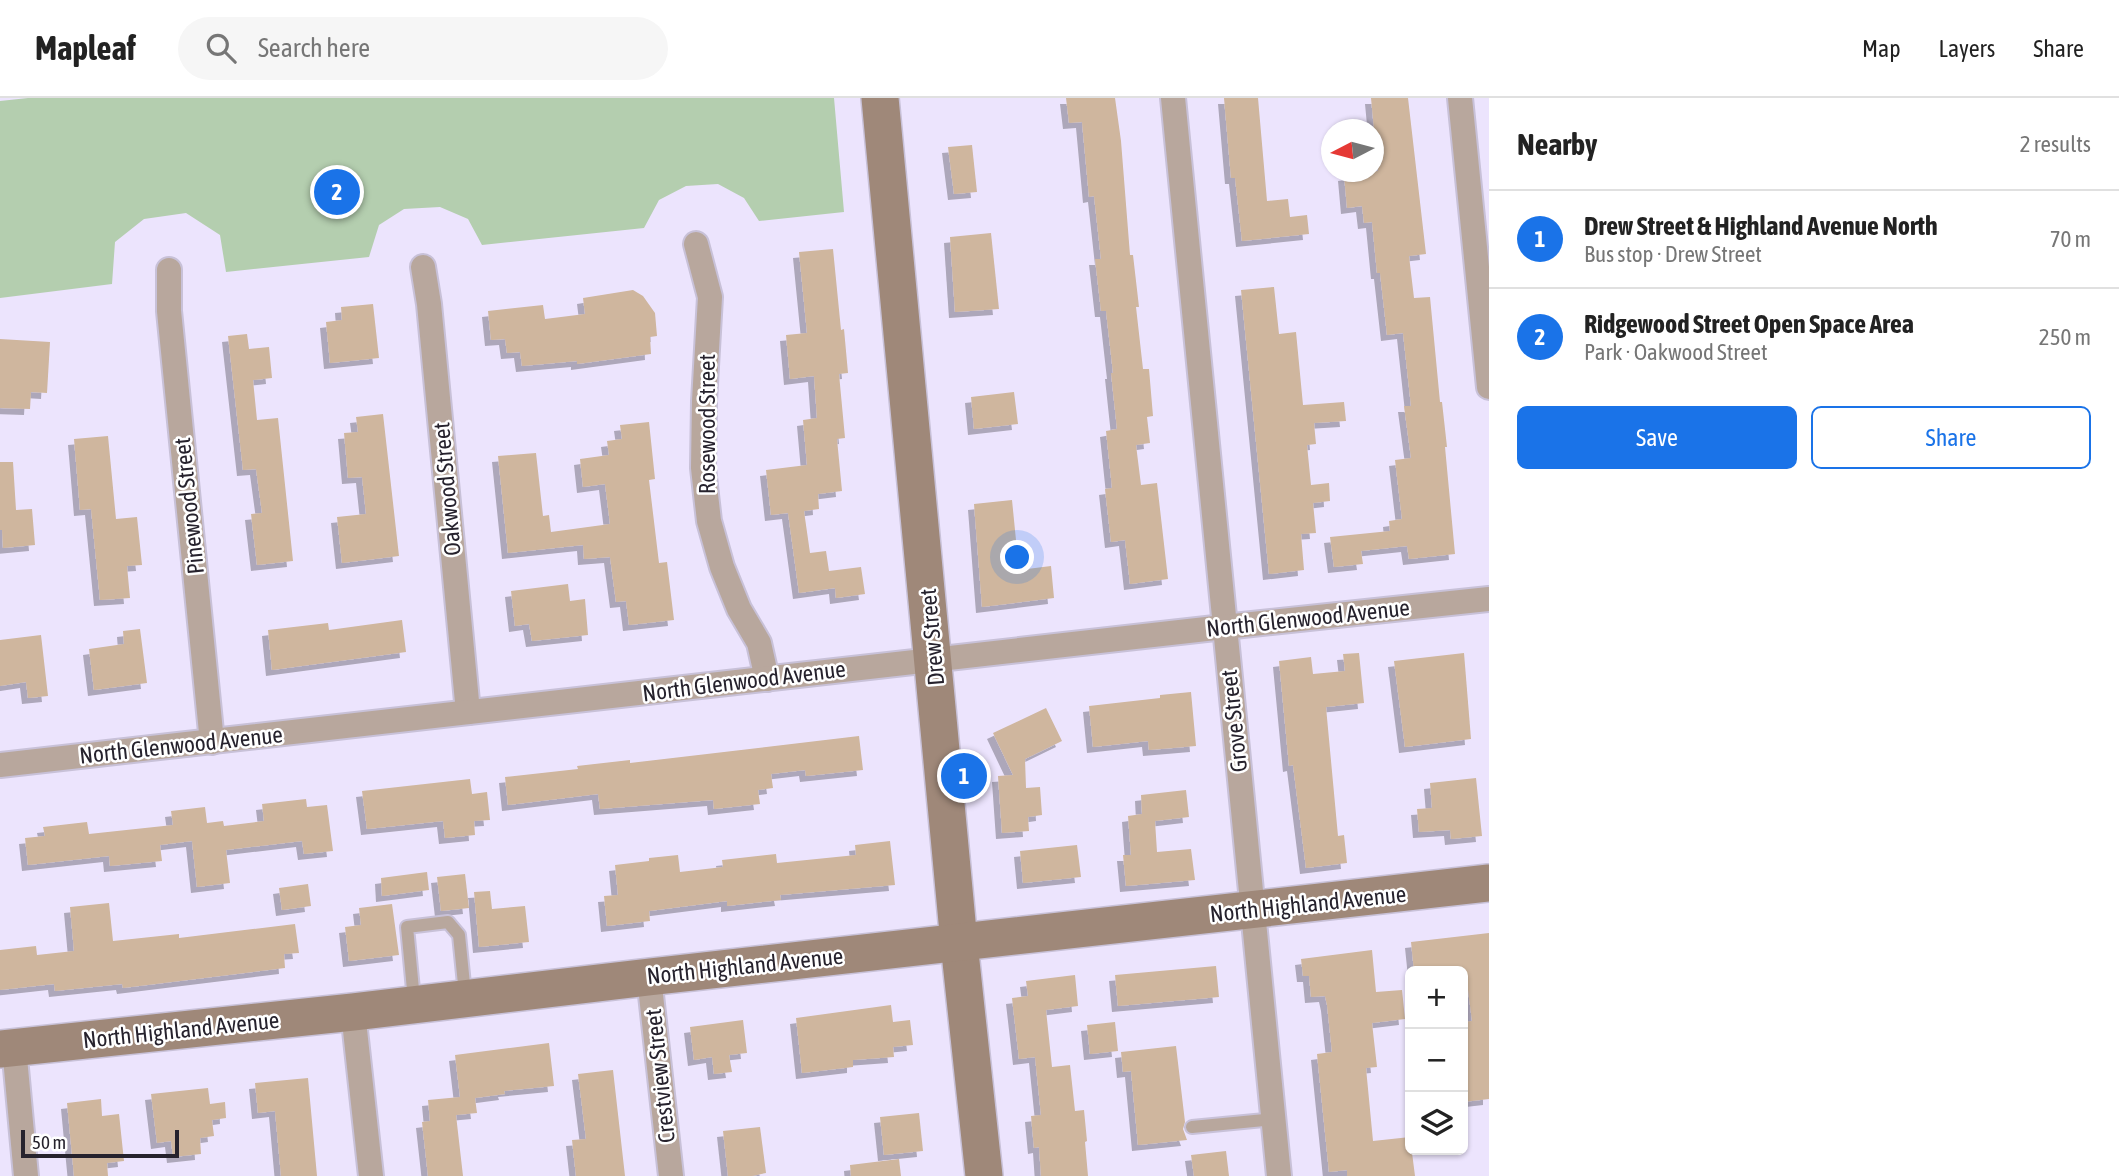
<!DOCTYPE html>
<meta charset="utf-8">
<style>
body{margin:0;font-family:"Asap Condensed",sans-serif;background:#f6f6f6;color:#222}
.controls{position:absolute;right:21px;bottom:21px;display:grid;overflow:hidden;border-radius:10px;box-shadow:0 2px 5px #0004}
.controls button{width:63px;height:63px;display:grid;place-items:center;padding:0;border:0;border-bottom:2px solid #e0e0e0;background:#fff;color:#222;font:35px sans-serif}
.compass{position:absolute;left:1321px;top:21px;width:63px;height:63px;border-radius:50%;background:#fff;box-shadow:0 2px 5px #0004;rotate:264deg}
.scale{position:absolute;left:21px;bottom:18px;width:158px;box-sizing:border-box;padding-left:7px;border:4px solid #26222d;border-top:0;font-size:19px;line-height:24px;white-space:nowrap;color:#26222d;-webkit-text-stroke:5px #fff;paint-order:stroke}
.you{position:absolute;left:1018px;top:460px;width:24px;height:24px;margin:-18px;border:5px solid #fff;border-radius:50%;background:#1a73e8;box-shadow:0 0 0 10px #1a73e833}
.badge{display:grid;place-items:center;width:46px;height:46px;border-radius:50%;background:#1a73e8;color:#fff;font-size:23px;font-weight:700}
.pin{position:absolute;translate:-50% -50%;border:4px solid #fff;box-shadow:0 2px 7px #0006}
.list{margin:0;padding:0;list-style:none}
h2{display:flex;justify-content:space-between;align-items:center;height:91px;margin:0;padding:0 28px;font-size:30px}
h2 small{font-size:23px;font-weight:400;color:#767676}
.list li{display:grid;grid-template-columns:46px 1fr auto;gap:21px;align-items:center;box-sizing:border-box;height:98px;padding:0 28px;border-top:2px solid #e0e0e0}
.list b{display:block;font-size:26px;white-space:nowrap}
.list p{margin:0;font-size:23px;white-space:nowrap;color:#767676}
.list em{font-size:23px;font-style:normal;color:#767676}
.actions{display:flex;gap:14px;padding:21px 28px}
.actions a{flex:1;padding:16px 0;border:2px solid #1a73e8;border-radius:10px;text-align:center;font-size:24px;color:#1a73e8}
.actions .main{background:#1a73e8;color:#fff}
.icon{flex:none;width:38px;height:38px;fill:none;stroke:currentColor;stroke-width:2;stroke-linecap:round;stroke-linejoin:round}
.map{position:relative;flex:none;width:1489px;height:1078px;overflow:hidden}
header{display:flex;align-items:center;gap:42px;box-sizing:border-box;height:98px;padding:0 35px;background:#fff;border-bottom:2px solid #e0e0e0}
header strong{font-size:33px}
nav{display:flex;gap:38px;margin-inline-start:auto;font-size:24px}
.search{width:490px;height:63px;background:#f6f6f6;display:flex;align-items:center;gap:18px;box-sizing:border-box;padding:0 24px;border-radius:38px;color:#767676;font-size:26px}
main{display:flex}
aside{flex:1;background:#fff}
.map>svg:first-child{display:block}
</style>
<header>
<strong>Mapleaf</strong>
<div class="search"><svg class="icon" aria-label="search" viewBox="0 0 24 24"><circle cx="10" cy="10" r="6"/><path d="M15 15l6 6"/></svg>Search here</div>
<nav><a>Map</a><a>Layers</a><a>Share</a></nav>
</header>
<main>
<div class="map">
<svg width="1489" height="1078" viewBox="0 0 1489 1078">
<defs>
<filter id="shadow"><feDropShadow dx="-6" dy="6" stdDeviation="0" flood-color="#0004"/></filter>
</defs>
<rect width="100%" height="100%" fill="#ece4fd"/>
<path fill="#b4ceaf" d="M28,0H834L844,114L759,123L744,100L718,86L686,88L659,102L644,130L482,147L468,121L440,109L404,111L379,127L369,159L226,174L220,137L186,115L144,121L115,144L112,186L0,200V3Z"/>
<g fill="#cfb69e" filter="url(#shadow)">
<path d="M1066,0H1115L1121,43L1130,157H1133L1139,209H1136L1143,271H1149L1153,318L1147,319L1150,345L1136,347L1141,387L1157,385L1168,481L1130,486L1125,442L1111,444L1105,391L1112,390L1106,333L1117,331L1111,275H1113L1106,213H1101L1095,161H1101L1094,98L1089,99L1082,24L1069,25Z"/>
<path d="M1224,0H1258L1267,103L1288,101L1290,119L1307,117L1309,136L1242,143L1235,80H1231Z"/>
<path d="M1371,0H1408L1426,156L1409,158L1414,200L1430,199L1440,304H1442L1447,349H1445L1455,456L1409,461L1407,448L1361,453L1363,466L1334,469L1330,439L1390,433L1389,423L1402,421L1395,362L1411,360L1404,308H1411L1403,235L1387,237L1380,175H1377L1372,124L1364,125L1362,108L1347,110L1344,77L1378,73Z"/>
<path d="M972,47L977,94L954,96L948,49Z"/>
<path d="M991,135L999,211L955,214L950,139Z"/>
<path d="M833,151L841,232L844,231L848,275L839,276L845,340L837,341L842,393L818,396L819,411L804,413L810,455L826,453L829,473L861,469L865,496L836,500L835,490L799,495L788,415L771,417L766,372L807,367L803,322L817,320L814,278L790,281L786,237L807,235L799,154Z"/>
<path d="M1274,189L1279,236L1296,234L1303,307L1344,304L1346,323L1314,325L1316,346L1307,347L1311,387L1329,385L1330,403L1313,405L1316,435L1301,436L1304,472L1269,476L1241,192Z"/>
<path d="M633,192L643,198L655,215L657,238L650,239L651,256L577,266V263L522,268L520,254L507,255L505,241L491,242L488,213L543,207L545,221L585,216L583,200Z"/>
<path d="M373,206L379,260L330,265L326,224L342,222L341,209Z"/>
<path d="M247,236L249,251L269,249L272,280L253,282L257,322L278,320L293,463L257,467L251,416L262,415L256,371L243,372L228,238Z"/>
<path d="M0,241L50,244L47,295L31,294L30,311L0,310Z"/>
<path d="M1014,294L1018,326L974,331L971,299Z"/>
<path d="M383,316L399,458L342,465L337,419L366,416L362,379L348,380L344,335L358,334L356,319Z"/>
<path d="M649,324L655,381L649,382L659,465L667,464L674,522L629,527L626,503L616,504L610,459L584,461L583,447L508,455L498,358L536,355L543,418L549,417L551,434L610,426L605,386L583,389L580,361L609,357L607,343L622,341L620,327Z"/>
<path d="M108,338L116,421L137,419L142,467L127,468L130,500L100,502L91,411L80,412L74,341Z"/>
<path d="M0,364H13L16,412L32,411L35,447L3,450L2,432H0Z"/>
<path d="M1012,402L1019,472L1051,468L1054,500L982,509L974,406Z"/>
<path d="M568,486L570,503L585,501L588,537L532,543L529,526L515,528L511,493Z"/>
<path d="M402,522L406,554L272,572L268,532L328,525L329,532Z"/>
<path d="M140,531L147,585L94,592L89,551L124,546L123,533Z"/>
<path d="M41,537L48,598L28,600L26,584L0,588V542Z"/>
<path d="M1359,555L1364,605L1326,609L1338,738L1344,737L1347,765L1306,770L1293,667L1289,668L1279,563L1311,559L1313,576L1345,573L1343,556Z"/>
<path d="M1464,555L1471,641L1405,649L1394,563Z"/>
<path d="M1191,594L1196,648L1149,652L1148,643L1093,649L1089,608L1160,600V597Z"/>
<path d="M1046,610L1062,643L1025,661L1026,690L1040,689L1042,717L1028,719L1029,733L1002,735L998,678L1013,677L993,635Z"/>
<path d="M859,638L863,672L806,678L805,672L771,676L773,690L758,692L760,706L714,711L713,702L600,711L598,696L508,707L505,679L578,671L577,668L630,662V665Z"/>
<path d="M1476,680L1482,738L1451,741L1450,732L1419,734L1417,711L1432,710L1430,685Z"/>
<path d="M470,681L472,696L487,694L490,722L474,723L475,737L445,740L443,723L367,731L362,693Z"/>
<path d="M1186,692L1189,719L1155,723L1157,754L1191,751L1195,782L1126,788L1123,757H1131L1128,718L1142,716L1141,697Z"/>
<path d="M306,701L307,709L327,707L333,753L304,756L302,743L226,752L230,785L197,789L192,743L160,747L162,763L110,768L109,758L28,767L25,740L45,738L43,729L87,724L89,736L173,727L171,713L205,709L207,725L223,723L224,728L264,723L262,706Z"/>
<path d="M890,743L895,787L780,797L781,802L727,808V803L649,813L650,823L607,828L604,798L618,797L615,767L649,763V760L678,757L680,774L723,769L722,762L776,756L777,765L856,757L855,747Z"/>
<path d="M1077,747L1081,779L1023,785L1020,753Z"/>
<path d="M427,774L429,792L382,798L381,780Z"/>
<path d="M465,776L469,810L441,813L437,779Z"/>
<path d="M308,786L311,808L282,812L279,790Z"/>
<path d="M490,793L492,811L525,808L529,844L479,849L474,794Z"/>
<path d="M109,805L113,843L179,836V840L295,826L299,855L284,856L285,870L123,890L122,886L55,893L54,886L0,892V852L36,848L37,857L74,853L70,809Z"/>
<path d="M392,806L399,857L349,863L345,829L361,827L359,810Z"/>
<path d="M1489,835V1001L1463,1004V924L1472,923L1466,876L1463,877V873H1414L1411,844Z"/>
<path d="M1372,852L1376,894L1402,892L1405,921L1372,925L1377,969L1366,970L1373,1043L1410,1039L1415,1078H1347V1072L1329,1074L1317,956L1332,954L1327,907L1325,898L1311,899L1309,878H1303L1301,861Z"/>
<path d="M1216,868L1219,899L1118,908L1115,877Z"/>
<path d="M1075,877L1078,908L1046,912L1052,969L1070,967L1075,1013L1084,1012L1087,1043L1085,1044L1088,1078H1041L1039,1049L1034,1050L1031,1018L1041,1017L1035,959L1019,961L1012,900L1028,898L1026,883Z"/>
<path d="M891,907L893,924L910,922L913,947L893,949L894,959L853,962V969L802,975L796,920Z"/>
<path d="M743,922L747,955L729,957L732,974L714,976L712,959L694,962L690,929Z"/>
<path d="M1115,924L1118,953L1090,956L1087,927Z"/>
<path d="M549,945L554,988L504,993L505,996L475,1000L477,1015L456,1017L463,1078H428L422,1024L430,1023L428,1002L460,999L455,957Z"/>
<path d="M1176,948L1185,1024L1183,1031L1187,1042L1138,1047L1131,973L1123,974L1121,954Z"/>
<path d="M613,972L625,1078H576L572,1042L586,1041L578,976Z"/>
<path d="M308,980L317,1078H281L275,1013L258,1015L255,985Z"/>
<path d="M208,990L210,1006L225,1004L226,1020L212,1022L214,1038L200,1040L201,1056L173,1059L171,1043L157,1045L151,996Z"/>
<path d="M101,1001L102,1018L119,1016L124,1063L107,1065L108,1078H74L67,1005Z"/>
<path d="M919,1015L923,1053L884,1057L880,1019Z"/>
<path d="M760,1029L766,1075L752,1078H728L723,1033Z"/>
<path d="M1226,1053L1229,1078H1194L1191,1057Z"/>
<path d="M899,1061L901,1078H851L850,1067Z"/>
</g>
<g fill="none" stroke-linecap="round" stroke-linejoin="round">
<defs>
<g id="lane">
<path d="M414,902L407,829L448,824L459,837L465,896"/>
<path d="M1192,1029L1274,1021"/>
</g>
<g id="street">
<path d="M1173,0L1279,1078"/>
<path d="M1460,0L1489,289"/>
<path d="M696,146L710,199L704,303L703,370L709,423L722,469L739,511L759,545L767,581"/>
<path d="M423,169L429,206L468,614"/>
<path d="M169,172V213L212,644"/>
<path d="M0,667L1224,529L1489,501"/>
<path d="M649,879L671,1078"/>
<path d="M353,914L371,1078"/>
<path d="M14,949L26,1078"/>
</g>
<g id="secondary">
<path d="M880,0L959,845L984,1078"/>
<path d="M0,951L353,914L649,879L1489,785"/>
</g>
</defs>
<use href="#lane" stroke="#c8c1d8" stroke-width="16"/>
<use href="#street" stroke="#c8c1d8" stroke-width="28"/>
<use href="#secondary" stroke="#c8c1d8" stroke-width="40"/>
<use href="#lane" stroke="#b8a79d" stroke-width="12"/>
<use href="#street" stroke="#b8a79d" stroke-width="24"/>
<use href="#secondary" stroke="#9f8879" stroke-width="37"/>
</g>
<g text-anchor="middle" dominant-baseline="central" stroke-width="5" stroke-linejoin="round" paint-order="stroke">
<g font-size="23" fill="#26222d" stroke="#fff">
<text transform="translate(707 326) rotate(-90)">Rosewood Street</text>
<text transform="translate(447 391) rotate(-95)">Oakwood Street</text>
<text transform="translate(189 408) rotate(-96)">Pinewood Street</text>
<text transform="translate(1308 520) rotate(-6)">North Glenwood Avenue</text>
<text transform="translate(932 539) rotate(-95)">Drew Street</text>
<text transform="translate(744 583) rotate(-7)">North Glenwood Avenue</text>
<text transform="translate(1234 623) rotate(-96)">Grove Street</text>
<text transform="translate(181 647) rotate(-6)">North Glenwood Avenue</text>
<text transform="translate(1308 806) rotate(-6)">North Highland Avenue</text>
<text transform="translate(745 868) rotate(-6)">North Highland Avenue</text>
<text transform="translate(181 932) rotate(-6)">North Highland Avenue</text>
<text transform="translate(660 978) rotate(-96)">Crestview Street</text>
</g>
</g>
</svg>
<div class="controls">
<button>+</button>
<button>−</button>
<button><svg class="icon" aria-label="layers" viewBox="0 0 24 24"><path d="M12 4l9 5-9 5-9-5zM3 14l9 5 9-5"/></svg></button>
</div>
<svg class="compass" viewBox="-18 -18 36 36"><path d="M0-13l5 13h-10z" fill="#e53935"/><path d="M0 13l5-13h-10z" fill="#767676"/></svg>
<div class="scale">50 m</div>
<div class="you"></div>
<div class="pin badge" style="left:964px;top:678px">1</div>
<div class="pin badge" style="left:337px;top:94px">2</div>
</div>
<aside>
<h2>Nearby<small>2 results</small></h2>
<ul class="list">
<li><span class="badge">1</span><div><b>Drew Street &amp; Highland Avenue North</b><p>Bus stop · Drew Street</p></div><em>70 m</em></li>
<li><span class="badge">2</span><div><b>Ridgewood Street Open Space Area</b><p>Park · Oakwood Street</p></div><em>250 m</em></li>
</ul>
<div class="actions"><a class="main">Save</a><a>Share</a></div>
</aside>
</main>
